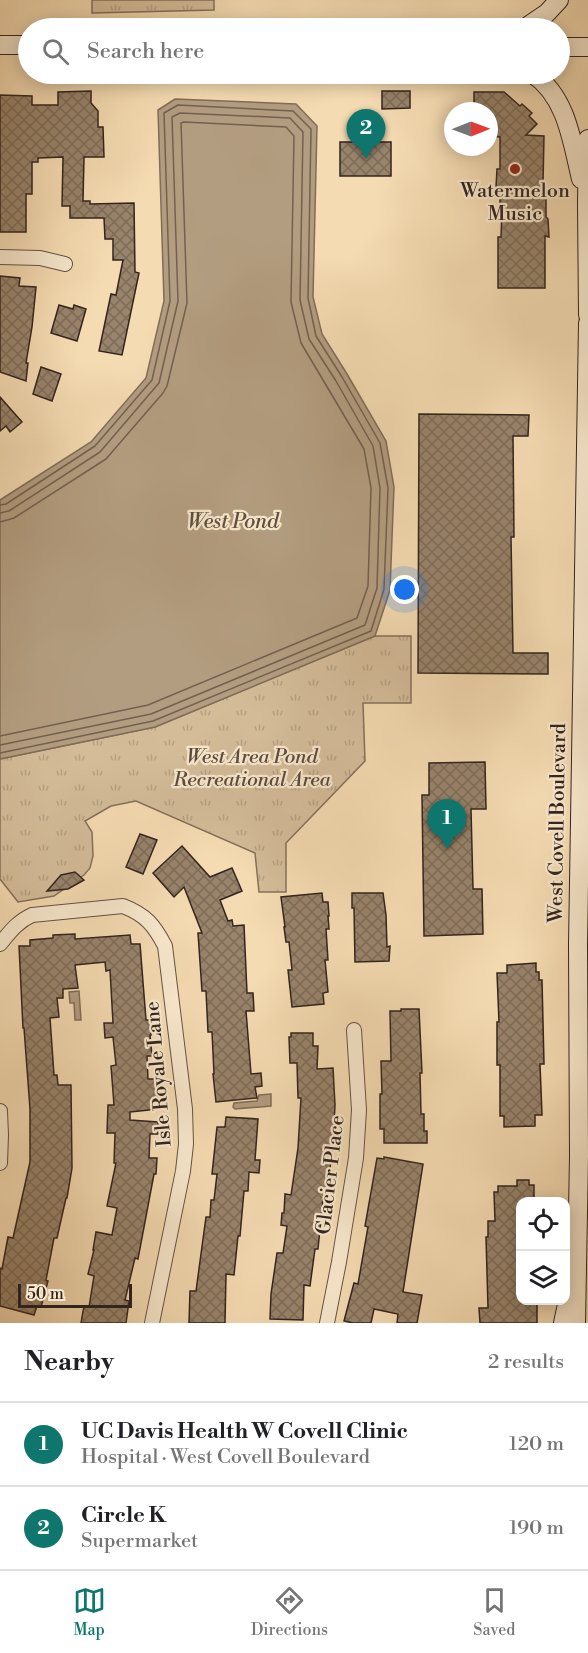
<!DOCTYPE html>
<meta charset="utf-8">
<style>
body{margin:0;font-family:"Libre Bodoni",serif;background:#f6f6f6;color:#202124}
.controls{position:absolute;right:18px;bottom:18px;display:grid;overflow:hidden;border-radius:12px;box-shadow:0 3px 15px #0003}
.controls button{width:54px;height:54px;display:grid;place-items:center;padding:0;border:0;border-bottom:2px solid #e0e0e0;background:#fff;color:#202124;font:30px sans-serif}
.compass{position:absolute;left:444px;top:102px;width:54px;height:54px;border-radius:50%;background:#fff;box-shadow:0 3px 15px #0003;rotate:89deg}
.scale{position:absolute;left:18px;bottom:15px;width:114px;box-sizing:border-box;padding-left:6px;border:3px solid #33241f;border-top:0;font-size:16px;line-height:21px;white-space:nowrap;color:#33241f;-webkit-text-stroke:4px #f8e8cd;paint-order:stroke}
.you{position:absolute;left:405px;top:590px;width:21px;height:21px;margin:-15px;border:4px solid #fff;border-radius:50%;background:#1a73e8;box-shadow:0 0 0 9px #1a73e833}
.badge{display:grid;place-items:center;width:39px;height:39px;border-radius:50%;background:#0f766e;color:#fff;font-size:20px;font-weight:700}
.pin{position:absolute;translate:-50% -50px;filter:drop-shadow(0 2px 3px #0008)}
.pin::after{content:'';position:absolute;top:32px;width:21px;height:18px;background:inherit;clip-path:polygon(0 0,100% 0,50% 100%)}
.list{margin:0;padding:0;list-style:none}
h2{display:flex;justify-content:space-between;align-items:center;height:78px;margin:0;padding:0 24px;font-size:26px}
h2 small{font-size:20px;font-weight:400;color:#757577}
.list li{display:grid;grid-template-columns:39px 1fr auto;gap:18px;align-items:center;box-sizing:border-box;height:84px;padding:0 24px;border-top:2px solid #e0e0e0}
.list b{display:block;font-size:22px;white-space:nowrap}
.list p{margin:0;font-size:20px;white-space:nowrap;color:#757577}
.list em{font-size:20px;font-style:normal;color:#757577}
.icon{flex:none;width:33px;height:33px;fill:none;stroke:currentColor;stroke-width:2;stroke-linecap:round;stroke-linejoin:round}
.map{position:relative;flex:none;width:588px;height:1323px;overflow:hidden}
.search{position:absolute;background:#fff;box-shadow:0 3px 15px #0003;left:18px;right:18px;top:18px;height:66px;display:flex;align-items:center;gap:15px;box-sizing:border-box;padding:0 21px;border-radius:33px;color:#757577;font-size:22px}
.sheet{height:246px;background:#fff}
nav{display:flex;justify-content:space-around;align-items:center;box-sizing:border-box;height:84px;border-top:2px solid #e0e0e0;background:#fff;font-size:16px;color:#757577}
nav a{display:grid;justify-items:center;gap:3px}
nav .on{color:#0f766e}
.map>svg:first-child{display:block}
</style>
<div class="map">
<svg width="588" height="1323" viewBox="0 0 588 1323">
<defs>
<pattern id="park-tufts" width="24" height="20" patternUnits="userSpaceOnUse" patternTransform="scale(1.5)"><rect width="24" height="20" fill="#d4bc99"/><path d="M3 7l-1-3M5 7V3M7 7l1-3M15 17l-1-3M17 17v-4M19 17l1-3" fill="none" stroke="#b6a183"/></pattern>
<pattern id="building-cross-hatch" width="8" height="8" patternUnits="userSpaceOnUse" patternTransform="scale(1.5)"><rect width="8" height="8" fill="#98836b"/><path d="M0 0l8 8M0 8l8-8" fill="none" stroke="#7d6b57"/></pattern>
</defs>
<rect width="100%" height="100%" fill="#f5dbb2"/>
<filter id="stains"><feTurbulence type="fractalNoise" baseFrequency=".00333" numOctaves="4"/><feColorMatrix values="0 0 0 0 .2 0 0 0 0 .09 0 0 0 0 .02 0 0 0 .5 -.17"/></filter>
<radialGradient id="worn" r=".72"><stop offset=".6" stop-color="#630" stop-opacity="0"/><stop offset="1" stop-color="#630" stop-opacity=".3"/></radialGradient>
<g fill="url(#park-tufts)" stroke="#84705c" stroke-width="1.5">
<path d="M92,0H214V10L92,13Z"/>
<path d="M375,636H411V703H363L365,761L286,843V892H259L255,853L136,801L111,806L85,821L92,832L93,856L90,868L84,875L54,896L18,902L0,879V759L155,727Z"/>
</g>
<g fill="#b39d80" stroke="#806d59" stroke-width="1.5">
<path d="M175,99L296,104L317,126L313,297L322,334L347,374L386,441L394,487L390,590L375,636L155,727L0,759V500L91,442L146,378L164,301L158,110Z"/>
<path d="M79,991L81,1020H75L74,1003H70L69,992Z"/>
<path d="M271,1094V1106L235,1109L233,1107L234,1103L257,1101L259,1095Z"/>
</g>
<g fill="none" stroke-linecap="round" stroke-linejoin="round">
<g stroke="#736050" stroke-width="1.5">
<path d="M0,505L6,504L95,446L152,380L170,301L164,113L178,105L293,111L311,129L308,298L316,336L342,377L380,443L388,488L384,589L371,631L153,721L0,753"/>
<path d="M0,513L9,511L100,452L159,383L178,301L172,117L180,113L290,118L303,132L300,300L309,339L336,381L373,446L380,488L377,588L365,625L151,714L0,745"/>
<path d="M0,522L14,518L106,459L163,393L167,386L187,303L181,123L184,122L286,127L294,136L291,302L301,343L364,449L371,488L368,586L357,618L148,705L0,736"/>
</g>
</g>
<g fill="url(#building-cross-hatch)" stroke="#33241f" stroke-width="1.5">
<path d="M91,91V103L98,111V127H103L104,157H84L83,201H90V204L134,203L135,272L139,273L122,355L99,351L111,294L116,295L123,260H113V239H105L104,218H70V206H62L63,157L38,158V162H32V194H26V232H0V95L32,96V105H58V92Z"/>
<path d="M382,91H410V108L382,109Z"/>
<path d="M474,92H504L520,106L522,104L532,113L529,116L537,124L526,135L544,136L543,184H546V217L548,219L549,237L545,236V288H498V237H501L502,207H500V187H496L497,169H500V137L489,136V111H477V105L474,104Z"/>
<rect x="340" y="142" width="51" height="34"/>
<path d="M0,276L20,278L19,286L36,287L32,327L26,363H28L26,381L0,372Z"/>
<path d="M59,305L73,309L74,305L86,309L77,341L51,333Z"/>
<path d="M41,367L61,374L52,401L33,394Z"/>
<path d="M0,397L22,422L10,432L6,426L0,431Z"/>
<path d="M419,414L529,415L528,436H513L514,537H511L513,653H548V674L418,673Z"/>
<path d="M485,762L486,809H471L473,889H482L483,934L424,936L422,795H429V763Z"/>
<path d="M140,834L157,840L143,874L126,867Z"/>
<path d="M182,846L210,877L232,868L242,891L220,900L228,921L232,920L233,926L244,925L247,993H253L254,1011H246L251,1074L261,1073L262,1086L255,1087L257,1098L216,1102L213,1074H214L212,1032H208L206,991H202L198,933H202L184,887L174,897L153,873Z"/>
<path d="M75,872L84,880L68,889L47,891L61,875Z"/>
<path d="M322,893L323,902H328L329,916H328L329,929H326L328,960H325L328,992L323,993L324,1004L292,1007L288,970H292L289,942H286L284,927H285L281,897Z"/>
<path d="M352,893H383L386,915L387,947L390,946L389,961L355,962L354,908H352Z"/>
<path d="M75,934V939L130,935L131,944H140L146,1020H150L151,1035H150L152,1056H147L148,1079H156L158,1109L130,1112V1120L158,1122V1134H150L149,1158H157L156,1174H154L138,1259L135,1258L125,1300L129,1301L126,1323H81L84,1306L89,1307L94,1276L88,1274L94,1250H93L96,1232L112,1235L117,1208L107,1206L116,1163H114L115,1133H107L108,1105H114L111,1066L116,1065L113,1037L105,1038L104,1023H113L110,970L106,971L105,962L75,965L78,988L63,989V998H57L59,1017L50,1018L54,1075H57L58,1085H71L72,1168L67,1198H66L57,1238H54L46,1280L48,1281L41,1307L37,1306L34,1315L0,1306V1268L2,1269L8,1237L13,1238L30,1162V1109L24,1028H23L19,946H30V940L53,938V935Z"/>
<path d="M536,963V972H539V980H542L544,1064H540L542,1115H535V1126L504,1127V1116H500V1065H497V1022H499L497,973H507V965Z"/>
<path d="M401,1009H419L422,1073H420L421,1114H424V1131H427V1143H384V1129H380V1094H382L381,1061H391L390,1011H401Z"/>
<path d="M291,1033H313V1046H318L317,1069L333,1068L335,1105L333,1146L328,1183H329L328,1200L323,1199L318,1249H315L310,1286L304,1285L303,1320L270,1319L271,1294L277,1253H283L287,1226L281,1225L282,1213H284L285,1194L291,1195L298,1148L301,1098H298L297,1063H290L289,1037H291Z"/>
<path d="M226,1117L258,1119L255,1160H260L259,1173L249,1172L248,1191H244L240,1236H238L234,1275L226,1274L225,1323H189L190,1291H196L206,1217H210L211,1200H214L217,1174H212L217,1127H225Z"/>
<path d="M384,1157L423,1164L403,1292L422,1295L417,1323H397L398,1314L374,1309L371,1323H353L344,1321L354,1283L358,1284L368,1227L365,1226L377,1158L384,1159Z"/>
<path d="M517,1180H529V1185H534V1202H520V1300H537V1323H480L479,1308H488L486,1237H488V1221H495L494,1192H498V1186H517Z"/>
</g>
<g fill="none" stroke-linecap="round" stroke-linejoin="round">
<defs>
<g id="street">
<path d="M0,257L40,258L65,264"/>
<path d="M0,944C10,932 17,922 32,915L123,906C146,915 154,925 165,946L185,1109L186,1144L183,1171L152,1323"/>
<path d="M0,1111L1,1135L0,1163"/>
<path d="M327,1323L339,1262L356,1158L359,1110L354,1030"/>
</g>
<g id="secondary">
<path d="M525,28L547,13L559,0"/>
<path d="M0,45H28"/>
<path d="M560,47H588"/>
<path d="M533,74C567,97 572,142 581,179"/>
<path d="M588,139L587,204L588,315"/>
<path d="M563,1323L569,1295"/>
<path d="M576,1323L579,1156L578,945L588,323"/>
</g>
</defs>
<use href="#street" stroke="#645244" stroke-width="16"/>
<use href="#secondary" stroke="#33241f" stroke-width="20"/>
<use href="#street" stroke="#f8e8cd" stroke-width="14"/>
<use href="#secondary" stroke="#f8e8cd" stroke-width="18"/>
</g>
<circle fill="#8f2418" stroke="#f8e8cd" stroke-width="2" cx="515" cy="169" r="6"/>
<g text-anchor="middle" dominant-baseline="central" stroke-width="4.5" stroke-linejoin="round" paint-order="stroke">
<g font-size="20" fill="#33241f" stroke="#f8e8cd">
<text x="515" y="191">Watermelon<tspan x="515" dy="23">Music</tspan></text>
</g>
<g font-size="20" font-style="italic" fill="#5b4a3e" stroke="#f8e8cd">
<text x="252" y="757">West Area Pond<tspan x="252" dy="23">Recreational Area</tspan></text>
</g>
<g font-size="20" fill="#33241f" stroke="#f8e8cd">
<text transform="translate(558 823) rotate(-89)">West Covell Boulevard</text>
<text transform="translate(159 1074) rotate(-95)">Isle Royale Lane</text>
<text transform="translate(331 1175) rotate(-83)">Glacier Place</text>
</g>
<g font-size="21" font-style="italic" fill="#604e41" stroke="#f8e8cd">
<text x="233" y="522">West Pond</text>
</g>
</g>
<rect width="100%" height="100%" filter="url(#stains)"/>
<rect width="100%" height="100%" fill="url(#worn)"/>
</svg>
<div class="controls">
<button><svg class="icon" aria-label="locate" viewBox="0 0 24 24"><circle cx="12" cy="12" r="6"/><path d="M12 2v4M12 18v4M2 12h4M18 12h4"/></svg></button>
<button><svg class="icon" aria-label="layers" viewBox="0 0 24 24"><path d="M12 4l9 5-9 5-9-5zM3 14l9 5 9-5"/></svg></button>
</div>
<svg class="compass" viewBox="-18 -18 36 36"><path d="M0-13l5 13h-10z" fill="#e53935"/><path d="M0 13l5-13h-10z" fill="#757577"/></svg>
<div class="scale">50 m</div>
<div class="you"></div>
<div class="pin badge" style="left:447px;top:849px">1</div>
<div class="pin badge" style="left:366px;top:159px">2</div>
<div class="search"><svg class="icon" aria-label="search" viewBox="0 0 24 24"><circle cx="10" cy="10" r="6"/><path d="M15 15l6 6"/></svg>Search here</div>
</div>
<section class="sheet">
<h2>Nearby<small>2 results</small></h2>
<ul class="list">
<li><span class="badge">1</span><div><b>UC Davis Health W Covell Clinic</b><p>Hospital · West Covell Boulevard</p></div><em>120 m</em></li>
<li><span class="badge">2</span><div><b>Circle K</b><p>Supermarket</p></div><em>190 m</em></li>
</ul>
</section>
<nav>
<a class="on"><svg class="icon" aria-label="map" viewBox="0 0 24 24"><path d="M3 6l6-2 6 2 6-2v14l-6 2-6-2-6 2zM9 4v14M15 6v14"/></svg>Map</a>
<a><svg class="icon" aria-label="directions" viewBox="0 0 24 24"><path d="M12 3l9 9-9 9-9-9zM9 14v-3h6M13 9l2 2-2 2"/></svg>Directions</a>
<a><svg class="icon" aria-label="saved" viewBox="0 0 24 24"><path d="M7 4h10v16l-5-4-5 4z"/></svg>Saved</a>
</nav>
